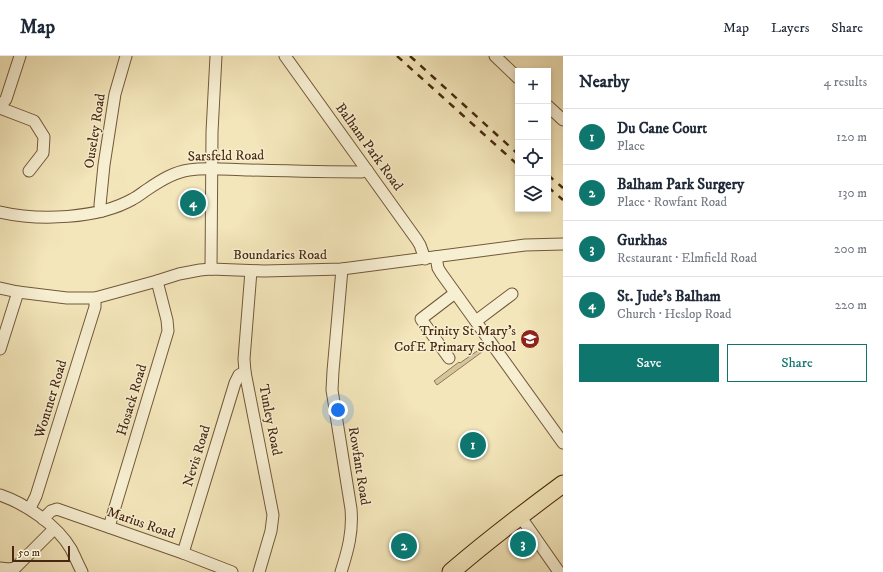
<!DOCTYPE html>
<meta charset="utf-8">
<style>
body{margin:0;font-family:"IM FELL DW Pica",serif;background:#f6f6f7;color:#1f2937}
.controls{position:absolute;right:12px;top:12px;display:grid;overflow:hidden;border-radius:0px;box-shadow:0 2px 6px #0003}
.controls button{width:36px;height:36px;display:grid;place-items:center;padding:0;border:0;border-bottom:1px solid #e0e1e3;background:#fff;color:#1f2937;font:20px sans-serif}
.scale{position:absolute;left:12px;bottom:10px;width:58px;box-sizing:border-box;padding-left:4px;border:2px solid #482810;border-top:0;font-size:11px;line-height:14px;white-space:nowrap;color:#482810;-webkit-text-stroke:3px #f7efd2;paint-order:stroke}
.you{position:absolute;left:338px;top:354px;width:14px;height:14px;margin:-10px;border:3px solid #fff;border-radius:50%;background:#1a73e8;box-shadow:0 0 0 6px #1a73e833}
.badge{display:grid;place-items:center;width:26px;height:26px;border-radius:50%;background:#0f766e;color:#fff;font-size:13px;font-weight:700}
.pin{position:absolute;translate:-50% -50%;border:2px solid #fff;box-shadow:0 1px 4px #0006}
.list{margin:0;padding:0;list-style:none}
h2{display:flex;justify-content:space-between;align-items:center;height:52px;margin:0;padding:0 16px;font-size:17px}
h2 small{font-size:13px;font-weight:400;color:#747a83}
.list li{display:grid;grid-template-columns:26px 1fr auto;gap:12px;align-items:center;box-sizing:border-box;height:56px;padding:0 16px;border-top:1px solid #e0e1e3}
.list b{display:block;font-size:15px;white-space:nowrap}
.list p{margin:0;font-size:13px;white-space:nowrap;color:#747a83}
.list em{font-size:13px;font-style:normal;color:#747a83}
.actions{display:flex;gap:8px;padding:12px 16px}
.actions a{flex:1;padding:9px 0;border:1px solid #0f766e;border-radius:0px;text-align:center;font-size:14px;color:#0f766e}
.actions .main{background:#0f766e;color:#fff}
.icon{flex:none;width:22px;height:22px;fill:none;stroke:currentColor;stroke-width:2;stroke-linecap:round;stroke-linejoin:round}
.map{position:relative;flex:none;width:563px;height:516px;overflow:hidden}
header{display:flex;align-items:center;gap:24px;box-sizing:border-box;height:56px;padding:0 20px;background:#fff;border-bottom:1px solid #e0e1e3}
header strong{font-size:19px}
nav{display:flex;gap:22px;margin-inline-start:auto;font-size:14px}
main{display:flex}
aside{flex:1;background:#fff}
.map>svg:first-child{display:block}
</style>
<header>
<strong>Map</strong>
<nav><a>Map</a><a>Layers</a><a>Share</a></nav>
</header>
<main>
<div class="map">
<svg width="563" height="516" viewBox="0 0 563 516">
<rect width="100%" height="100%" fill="#f3e6ba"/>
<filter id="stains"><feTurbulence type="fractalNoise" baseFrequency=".005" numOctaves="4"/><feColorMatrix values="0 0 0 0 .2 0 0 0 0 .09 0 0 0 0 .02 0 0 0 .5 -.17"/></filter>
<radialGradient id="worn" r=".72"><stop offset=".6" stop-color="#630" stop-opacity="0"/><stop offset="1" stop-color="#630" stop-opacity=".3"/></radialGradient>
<path fill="#d6c69d" stroke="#8f7756" d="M480,293L482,296L437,329L434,325L459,306L460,307Z"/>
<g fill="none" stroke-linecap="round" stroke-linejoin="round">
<defs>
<g id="minor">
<path d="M285,0L417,184L420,189L425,203"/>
<path d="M495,0L518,22"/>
<path d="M548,50L563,64"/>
<path d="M0,51L6,43L20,0"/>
<path d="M0,52L34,65L44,81L43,97L29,115"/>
<path d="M102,155L100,149L104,109L115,38L126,0"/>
<path d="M0,156C39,165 98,163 133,143C139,140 143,136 148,133C161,124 174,116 189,114C209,111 230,114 250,114C287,115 324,116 362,116L367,114"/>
<path d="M436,201L438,212L441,217L563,387"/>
<path d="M211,213L212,76L216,0"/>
<path d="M251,215L244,303L245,316L273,459L271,475L259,516"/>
<path d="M0,232L18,236L67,242H95L157,225L179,218L200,214L211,213L264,215L342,213L525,189L563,188"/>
<path d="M476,265L512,238"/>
<path d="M0,293L18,236"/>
<path d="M449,302L421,263L455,237"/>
<path d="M0,439C26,448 57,469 71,493C75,501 78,508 82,516"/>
<path d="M30,452L36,440L95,251V242"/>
<path d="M520,460L559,516"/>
<path d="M43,463L51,455L57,453L183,497L232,516"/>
<path d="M109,471L168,275L167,264L157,225"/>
<path d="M183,497L235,327L239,319L245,316"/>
<path d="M0,512L9,513L15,512L54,473"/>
<path d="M341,516C348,494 353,476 351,453L332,334L333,315L342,213"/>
</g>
<path id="highway" d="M451,516C487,485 525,456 563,428"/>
</defs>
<use href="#minor" stroke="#73583a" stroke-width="13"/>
<use href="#highway" stroke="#482810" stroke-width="19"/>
<use href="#minor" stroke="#f7efd2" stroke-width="11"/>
<use href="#highway" stroke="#f3e6ba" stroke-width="17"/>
<g stroke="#482810" stroke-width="2.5" stroke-dasharray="7 7" stroke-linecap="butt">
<path d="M397,0L518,109"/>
<path d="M410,0L518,98"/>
<path d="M548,119L563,132"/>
<path d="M548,131L563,144"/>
</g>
</g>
<defs>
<symbol id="school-disc" viewBox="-11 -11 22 22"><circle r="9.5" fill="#8f2418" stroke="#f7efd2"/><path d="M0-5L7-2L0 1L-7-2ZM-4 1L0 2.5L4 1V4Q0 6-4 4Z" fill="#fff"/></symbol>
</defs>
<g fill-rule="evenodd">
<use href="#school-disc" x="519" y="272" width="22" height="22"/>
</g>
<g text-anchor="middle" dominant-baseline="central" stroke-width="3" stroke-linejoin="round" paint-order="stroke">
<g font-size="14" fill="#482810" stroke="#f7efd2">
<text transform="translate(95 75) rotate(-81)">Ouseley Road</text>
<text transform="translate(369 91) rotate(54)">Balham Park Road</text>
<text transform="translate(226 100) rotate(-1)">Sarsfeld Road</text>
<text x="280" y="199">Boundaries Road</text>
<text transform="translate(51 343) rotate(-73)">Wontner Road</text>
<text transform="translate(132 344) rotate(-73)">Hosack Road</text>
<text transform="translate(270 364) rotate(79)">Tunley Road</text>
<text transform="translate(197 400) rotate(-73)">Nevis Road</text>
<text transform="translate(359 410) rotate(81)">Rowfant Road</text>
<text transform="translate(141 467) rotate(19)">Marius Road</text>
</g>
<g font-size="14" fill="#482810" stroke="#f7efd2" text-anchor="end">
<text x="516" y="275">Trinity St Mary's<tspan x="516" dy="16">CofE Primary School</tspan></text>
</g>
</g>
<rect width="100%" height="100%" filter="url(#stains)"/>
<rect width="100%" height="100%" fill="url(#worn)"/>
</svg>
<div class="controls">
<button>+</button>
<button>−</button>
<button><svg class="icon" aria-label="locate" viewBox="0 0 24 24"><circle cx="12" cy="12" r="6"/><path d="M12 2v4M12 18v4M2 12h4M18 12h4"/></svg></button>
<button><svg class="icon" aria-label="layers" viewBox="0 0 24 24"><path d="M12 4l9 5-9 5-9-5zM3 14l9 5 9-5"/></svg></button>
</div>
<div class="scale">50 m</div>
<div class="you"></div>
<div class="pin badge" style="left:473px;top:389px">1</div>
<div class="pin badge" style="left:404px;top:490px">2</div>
<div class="pin badge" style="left:523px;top:488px">3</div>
<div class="pin badge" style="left:193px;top:147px">4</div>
</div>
<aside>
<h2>Nearby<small>4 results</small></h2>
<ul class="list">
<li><span class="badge">1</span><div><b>Du Cane Court</b><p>Place</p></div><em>120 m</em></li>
<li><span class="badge">2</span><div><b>Balham Park Surgery</b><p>Place · Rowfant Road</p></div><em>130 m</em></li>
<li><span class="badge">3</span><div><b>Gurkhas</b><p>Restaurant · Elmfield Road</p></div><em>200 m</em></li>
<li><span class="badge">4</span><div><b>St. Jude's Balham</b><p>Church · Heslop Road</p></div><em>220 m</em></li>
</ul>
<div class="actions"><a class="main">Save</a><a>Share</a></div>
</aside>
</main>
